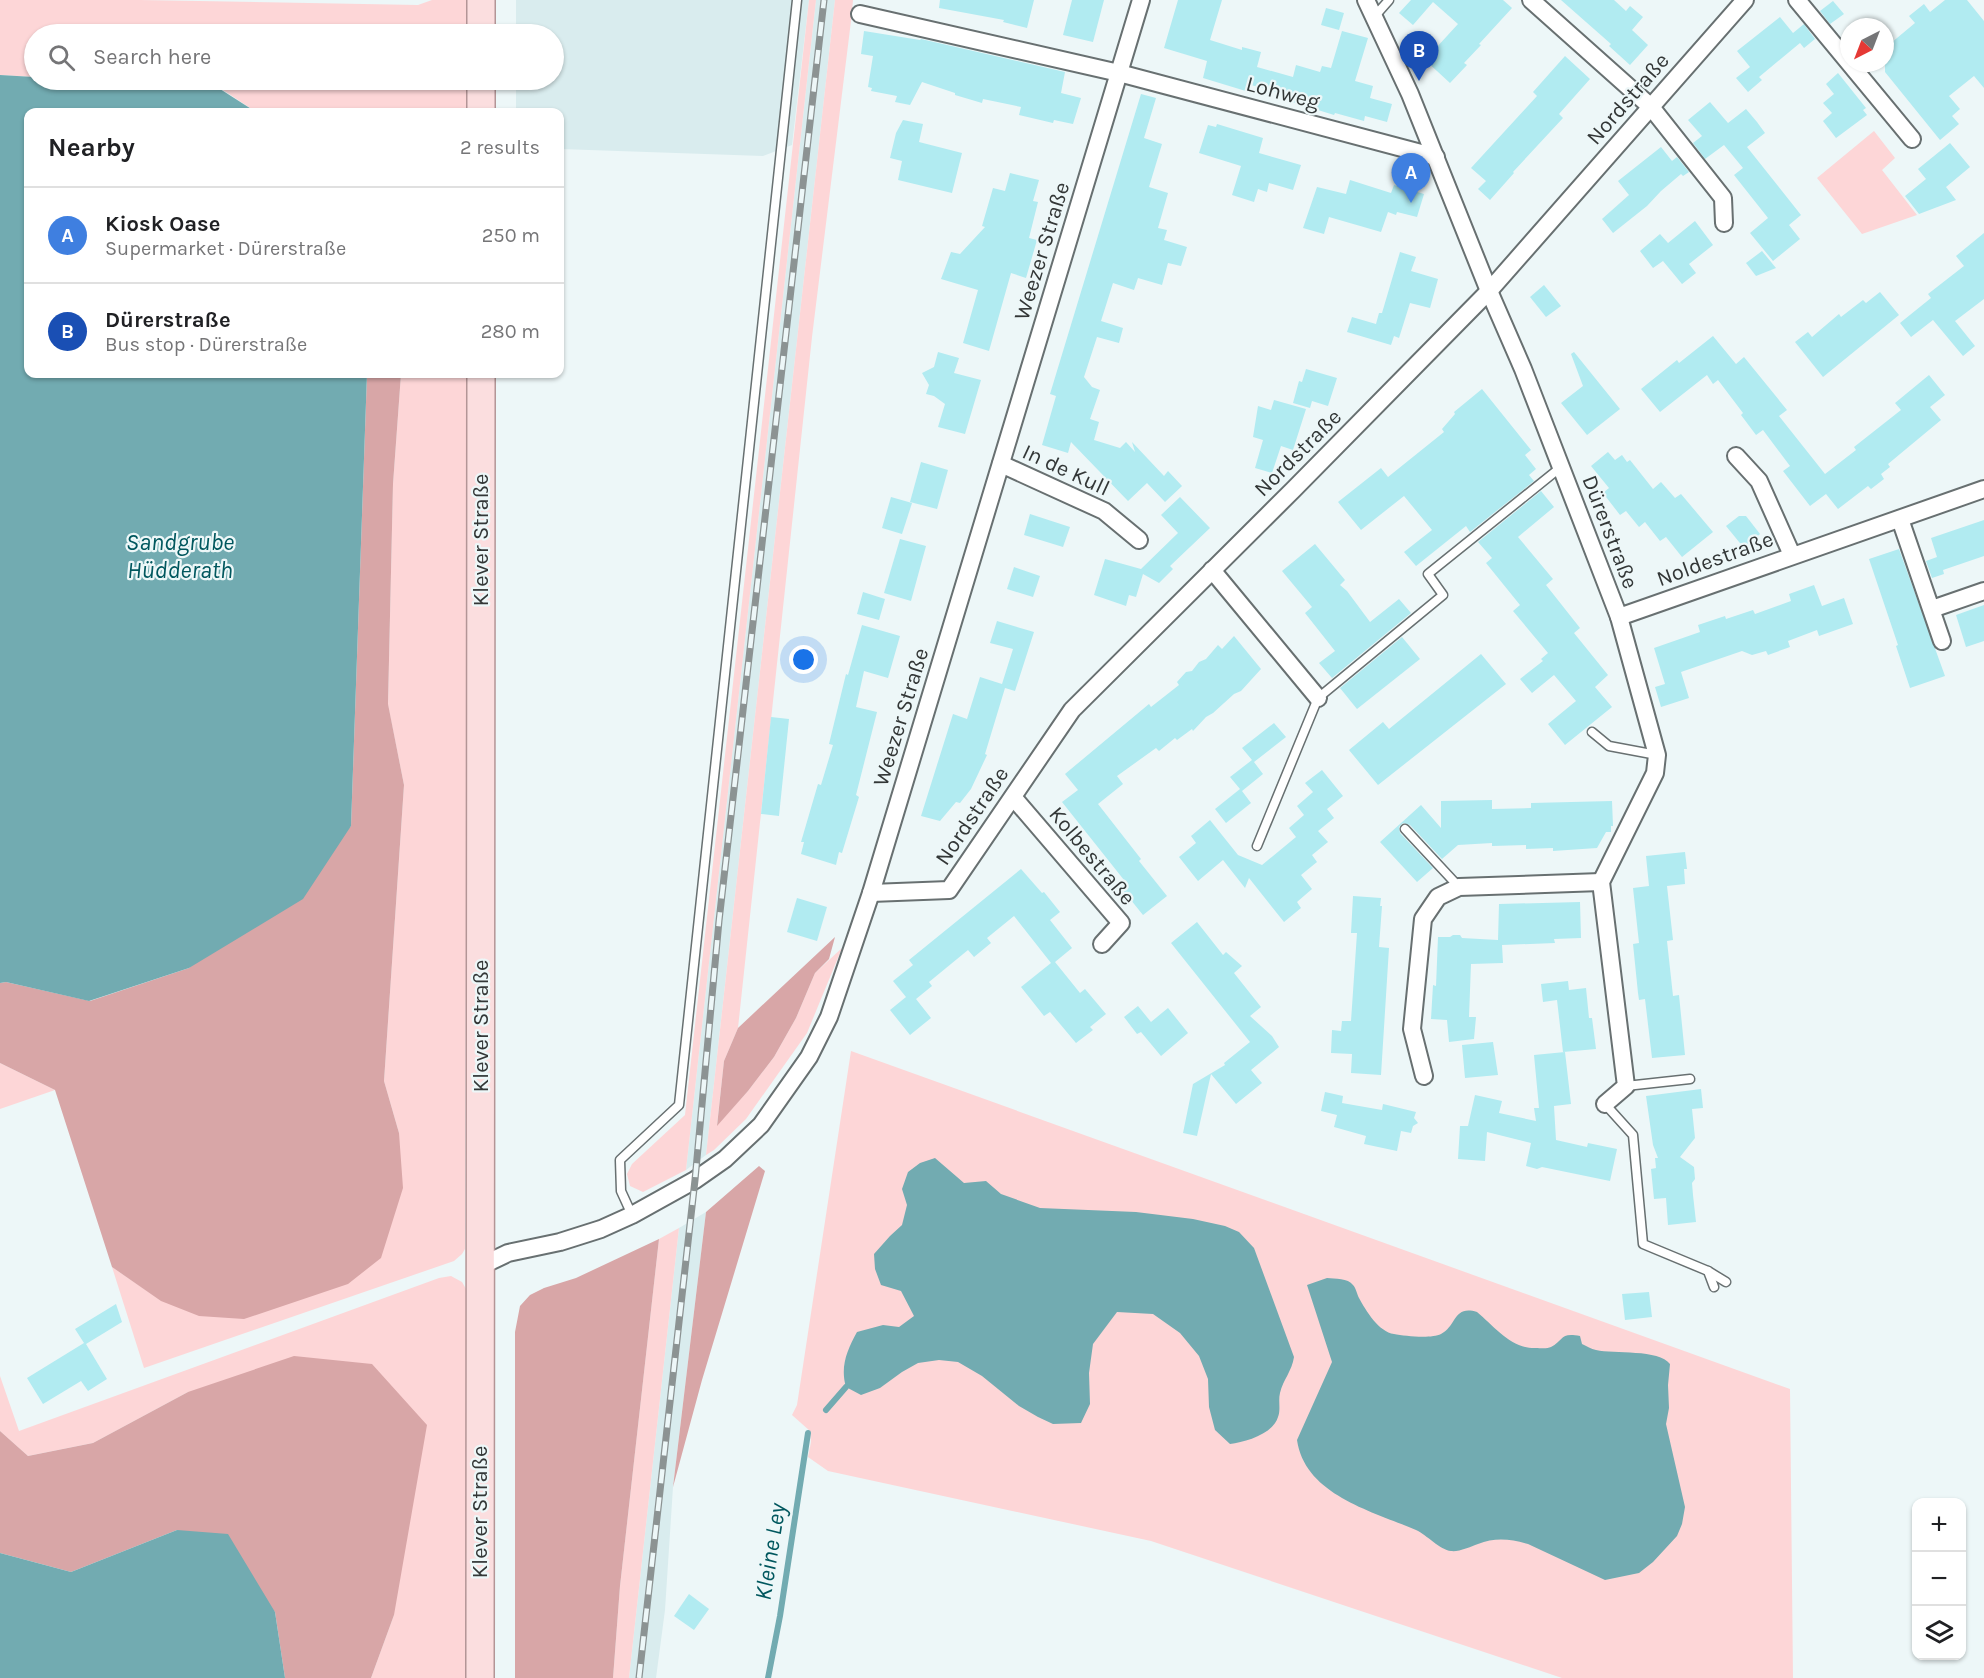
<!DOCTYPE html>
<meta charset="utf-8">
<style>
body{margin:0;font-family:Karla,sans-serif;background:#f6f6f6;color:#202124}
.controls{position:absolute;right:18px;bottom:18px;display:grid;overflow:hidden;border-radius:12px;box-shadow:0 2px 4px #0004}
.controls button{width:54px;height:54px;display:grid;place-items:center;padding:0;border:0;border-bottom:2px solid #e0e0e0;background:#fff;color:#202124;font:30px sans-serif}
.compass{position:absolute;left:1840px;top:18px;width:54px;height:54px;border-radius:50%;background:#fff;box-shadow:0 2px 4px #0004;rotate:222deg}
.you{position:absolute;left:804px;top:660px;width:21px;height:21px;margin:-15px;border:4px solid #fff;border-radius:50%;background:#1a73e8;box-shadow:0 0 0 9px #1a73e833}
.badge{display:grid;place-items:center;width:39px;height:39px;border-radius:50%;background:#ae1a3a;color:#fff;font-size:20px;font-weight:700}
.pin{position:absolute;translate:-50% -50px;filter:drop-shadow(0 2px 3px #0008)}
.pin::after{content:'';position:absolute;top:32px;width:21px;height:18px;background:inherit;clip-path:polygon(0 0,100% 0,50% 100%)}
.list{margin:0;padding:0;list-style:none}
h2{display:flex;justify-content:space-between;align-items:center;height:78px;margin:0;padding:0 24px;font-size:26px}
h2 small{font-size:20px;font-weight:400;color:#757577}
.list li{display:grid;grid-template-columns:39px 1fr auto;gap:18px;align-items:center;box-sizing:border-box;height:96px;padding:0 24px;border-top:2px solid #e0e0e0}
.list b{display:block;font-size:22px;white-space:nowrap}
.list p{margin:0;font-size:20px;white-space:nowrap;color:#757577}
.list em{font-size:20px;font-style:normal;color:#757577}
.icon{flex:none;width:33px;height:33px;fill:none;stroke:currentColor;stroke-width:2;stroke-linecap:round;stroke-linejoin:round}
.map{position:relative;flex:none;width:1984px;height:1678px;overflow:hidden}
.search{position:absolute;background:#fff;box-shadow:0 2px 4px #0004;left:24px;top:24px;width:540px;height:66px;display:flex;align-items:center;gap:15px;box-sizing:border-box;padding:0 21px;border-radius:33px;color:#757577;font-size:22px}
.panel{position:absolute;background:#fff;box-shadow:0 2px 4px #0004;left:24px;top:108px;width:540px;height:270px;border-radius:12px}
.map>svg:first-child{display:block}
</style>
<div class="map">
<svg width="1984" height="1678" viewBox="0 0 1984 1678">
<rect width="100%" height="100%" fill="#edf7f8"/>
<g fill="#d9ecee">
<path d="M516,0H809L792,145L763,156L560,149V112H516V80H554V34H516Z"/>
<path d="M816,0H835L706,1155L686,1170Z"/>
<path d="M706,1212L673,1487L665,1610L656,1678H629L679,1228Z"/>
</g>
<g fill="#fdd6d7">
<path d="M0,0H140L418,5L432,0H468V34H34V77L0,75Z"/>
<path d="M809,0H816L686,1170L643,1192L630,1186L627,1174L632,1164L685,1115Z"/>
<path d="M835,0H853L851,21L812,337L738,1028L724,1061L717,1125L748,1091L774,1057L796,1018L815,973L842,948L807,1033L746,1119L714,1150L706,1155Z"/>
<path d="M78,80H468V112H256L220,88Z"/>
<path d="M1874,131L1895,158L1882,170L1917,215L1862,234L1817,178Z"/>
<path d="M401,374H468L465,1249L462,1254L454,1261L144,1368L112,1267L162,1301L399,1133L384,1081L404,785L388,705L393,484Z"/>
<path d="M851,1051L1790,1389L1793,1678H1562L1151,1541L828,1471L808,1457L811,1442L810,1431L792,1415L797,1405Z"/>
<path d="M0,1063L55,1090L0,1109Z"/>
<path d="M679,1228L629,1678H613L620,1586L659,1239Z"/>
<path d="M451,1276L462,1282L469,1294L467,1678H371L394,1615L188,1392L93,1443L28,1456L0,1431V1376L19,1431L439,1278Z"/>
</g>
<g fill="#d8a6a7">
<path d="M367,374H401L393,484L388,704L404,785L384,1081L399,1133L403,1188L381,1258L348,1284L244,1319L199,1316L161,1301L112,1267L55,1090L0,1063V983L6,982L90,1001L189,968L351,826Z"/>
<path d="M835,937L829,959L815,973L796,1018L774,1057L748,1091L717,1126L724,1061L738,1028Z"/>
<path d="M759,1166L765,1171L702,1380L673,1487L706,1212Z"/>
<path d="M659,1239L620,1586L613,1678H515V1332L520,1306L530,1295L544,1288L576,1278Z"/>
<path d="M294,1356L372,1364L427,1425L394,1615L371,1678H285L275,1612L177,1530L71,1572L0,1553V1431L28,1456L93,1443L188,1392Z"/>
</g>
<g fill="#72abb1">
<path d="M0,75L34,77V80H78L220,89L256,112H28V374H367L351,826L303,899L189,968L89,1001L6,982L0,983Z"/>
<path d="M935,1158L964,1183L986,1181L1001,1194L1040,1208L1136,1212L1193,1219L1225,1226L1239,1232L1254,1248L1294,1357C1292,1371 1283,1380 1280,1393C1278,1401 1281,1409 1278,1417C1273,1434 1246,1442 1230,1444L1215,1430L1209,1407L1208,1379L1199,1356L1180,1333L1153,1314L1117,1312L1093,1344L1089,1373L1090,1404L1081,1423L1053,1424L1038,1417L1019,1406L982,1376L958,1362L939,1360L918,1363L902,1372L880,1388L861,1395L846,1387C840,1367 847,1350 857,1332L883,1325L899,1327L914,1316L901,1291L881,1285L875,1269L874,1254L890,1236L902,1225L907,1205L902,1189L908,1172L920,1163Z"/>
<path d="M1327,1278C1335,1279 1348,1278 1353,1285C1356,1288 1357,1294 1359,1298C1366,1311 1379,1332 1394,1334C1405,1336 1431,1339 1441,1334C1457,1326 1453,1305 1477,1312C1495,1327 1511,1349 1536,1348C1540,1348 1547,1349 1551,1347C1564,1340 1560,1332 1580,1336L1582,1344C1587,1346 1591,1349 1596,1350C1614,1354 1659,1349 1670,1364L1668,1385L1669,1408L1666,1424L1685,1507L1682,1524L1677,1536L1653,1562L1639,1573L1605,1580L1528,1544C1511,1539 1495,1537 1478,1544C1470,1547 1459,1552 1451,1551C1440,1550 1427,1535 1416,1530C1372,1511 1305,1495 1297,1440L1332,1362L1307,1285Z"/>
<path d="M177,1530L228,1534L275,1612L285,1678H0V1553L71,1572Z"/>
</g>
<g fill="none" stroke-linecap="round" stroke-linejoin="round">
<g stroke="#72abb1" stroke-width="6">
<path d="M826,1410L846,1387"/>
<path d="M768,1678L780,1616L808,1433"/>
</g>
</g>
<g fill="#b1ebf1">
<path d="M940,0H1034L1027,28L1003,22L1004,20L939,8Z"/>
<path d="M1072,0H1104L1093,42L1063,35Z"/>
<path d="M1178,0H1222L1210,40L1242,50V47L1261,52L1257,67L1293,77L1296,65L1320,72L1322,66L1331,68L1342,31L1368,38L1355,81L1373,86L1370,98L1392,104L1387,122L1365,116L1364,121L1335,113L1334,115L1286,100L1288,95L1251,85L1249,92L1203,78L1207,61L1164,48Z"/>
<path d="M1411,0H1503L1512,8L1479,44L1481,45L1464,63L1467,65L1450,83L1425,60L1458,24L1433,2L1413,25L1399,13Z"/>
<path d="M1561,0H1614L1626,11L1630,6L1643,17L1632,30L1648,45L1630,65L1609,46L1611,44Z"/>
<path d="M1945,0H1967L1984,21V88L1974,76L1949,96L1960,109L1952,116L1959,124L1940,140L1885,72V48L1915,23L1909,16L1924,4L1930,12Z"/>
<path d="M1833,1L1844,14L1830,24L1820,11Z"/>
<path d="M1326,8L1344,13L1339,30L1321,25Z"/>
<path d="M1780,17L1793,33L1804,24L1815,39L1804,48L1800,43L1759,77L1762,80L1748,92L1736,78L1750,67L1737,51Z"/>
<path d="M864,31L920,40L921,39L1065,72L1061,93L1081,98L1073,124L1054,120L1053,123L1019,115L1021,107L983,99L982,103L955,95V93L922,82L910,105L895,102L897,96L871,91L872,88L868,87L873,56L861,54Z"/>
<path d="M1565,56L1590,79L1559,114L1563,118L1513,172L1514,173L1490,200L1478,189L1486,181L1471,168L1537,96L1533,92Z"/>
<path d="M1838,73L1866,108L1863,110L1867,115L1836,138L1823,121L1832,113L1823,103L1834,94L1826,84Z"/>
<path d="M1141,94L1156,98L1144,138L1162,144L1149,187L1168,193L1158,228L1167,230L1164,240L1187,247L1181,266L1168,263L1162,285L1138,278L1134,290L1113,283L1101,321L1123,328L1119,343L1097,337L1084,377L1092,387L1100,390L1090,419L1099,422L1094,440L1120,448L1126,442L1135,452L1132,442L1164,476L1168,471L1182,486L1165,502L1147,483L1128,501L1071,442L1068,453L1042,445L1056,396L1050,394Z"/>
<path d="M1710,102L1728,123L1746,109L1757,122L1765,133L1747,147L1801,215L1789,225L1800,239L1773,261L1750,233L1768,218L1734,175L1743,168L1724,145L1705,159L1693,143L1702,136L1688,120Z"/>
<path d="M903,120L923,124L919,142L962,153L952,193L898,180L902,161L890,158L896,133Z"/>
<path d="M1217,124L1263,138L1259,153L1301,165L1293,190L1269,183L1267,192L1258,189L1254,202L1232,195L1241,166L1199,153L1208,125L1216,127Z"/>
<path d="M1950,143L1970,167L1946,187L1956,200L1919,214L1905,196L1926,179L1918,169Z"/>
<path d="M1661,147L1672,161L1677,157L1689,172L1683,176L1681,174L1661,191L1647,206L1613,233L1602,219L1629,195L1618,181Z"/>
<path d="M1010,173L1039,180L1033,201L1038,202L1029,238L1037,240L1026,278L1011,273L989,351L963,343L978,290L941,279L951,252L960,254L985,227L982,226L993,188L1005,191Z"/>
<path d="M1350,180L1391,193L1394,185L1424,194L1417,217L1397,212L1396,215L1388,212L1381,232L1329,217L1324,234L1303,228L1317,187L1346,194Z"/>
<path d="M1695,221L1713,245L1689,264L1696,273L1682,284L1663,261L1653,268L1640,251L1660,234L1668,243Z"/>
<path d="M1984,233V299L1955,321L1975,346L1963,356L1933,320L1911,337L1900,323L1931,298L1928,294L1964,266L1956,256Z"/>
<path d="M1762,251L1776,268L1756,276L1746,263Z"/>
<path d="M1400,252L1416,257L1411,271L1438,279L1430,308L1410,303L1399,338L1394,336L1391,345L1347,332L1352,317L1376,324L1379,313H1382Z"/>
<path d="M1544,285L1561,306L1546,317L1530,297Z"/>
<path d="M1880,292L1899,315L1823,377L1795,342L1808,332L1812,337L1839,314L1841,317L1863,300L1866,303Z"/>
<path d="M1713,336L1736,364L1744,357L1787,410L1779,416L1825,474L1856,450L1854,447L1901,410L1895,403L1929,375L1945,395L1930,407L1941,420L1888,464L1890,467L1881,474L1884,479L1871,489L1868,486L1838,509L1826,494L1810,506L1783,471L1790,466L1763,430L1756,435L1741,415L1743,413L1718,380L1713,384L1707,375L1660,412L1641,389L1677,360L1679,363Z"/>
<path d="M938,352L959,358L954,373L981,380L965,434L938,427L945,404L934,396L926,394L929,385L922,373L934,367Z"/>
<path d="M1574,352L1620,409L1587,435L1561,403L1583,386L1571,354Z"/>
<path d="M1306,369L1337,378L1328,406L1312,401L1310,408L1293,403L1299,381L1302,382Z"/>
<path d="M1482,389L1531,450L1525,455L1536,469L1529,475L1534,481L1470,532L1466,526L1416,566L1404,552L1432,530L1404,496L1361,530L1338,502L1381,468L1388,477L1444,432L1442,429L1455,414L1454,412Z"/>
<path d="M1274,400L1306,409L1293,450L1281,446L1272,473L1255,468L1263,440L1253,437L1258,406L1271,410Z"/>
<path d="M1608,452L1615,460L1622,455L1627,462L1630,460L1653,489L1661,482L1675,498L1681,494L1713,532L1682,557L1666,537L1660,541L1645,522L1639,527L1626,511L1620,515L1603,493L1609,488L1591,466Z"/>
<path d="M921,462L948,470L937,509L910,502Z"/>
<path d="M1541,491L1554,507L1518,537L1553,579L1546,585L1580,628L1574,633L1608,675L1595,687L1612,707L1565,745L1548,724L1576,701L1554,675L1532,693L1520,679L1543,661L1541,659L1548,653L1513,611L1520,605L1486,563L1492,558L1478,542Z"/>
<path d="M891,497L912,503L902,534L882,528Z"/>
<path d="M1180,497L1210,528L1170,566L1173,569L1159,583L1143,574L1136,597L1129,595L1126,606L1094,595L1105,559L1141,569L1178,533L1161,515Z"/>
<path d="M1030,514L1070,527L1063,547L1024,535Z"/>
<path d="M1739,516H1746L1760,534L1744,548L1726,526Z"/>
<path d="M1984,520V556L1943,570L1944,574L1932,578L1926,561L1937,557L1931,538Z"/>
<path d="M900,539L926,546L911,601L884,593Z"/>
<path d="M1315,544L1345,580L1340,585L1347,591L1370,622L1399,599L1411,613L1332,678L1319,663L1335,651L1305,613L1312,607L1282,571Z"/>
<path d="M1899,549L1945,676L1910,688L1896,646L1898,645L1869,559Z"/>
<path d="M1014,567L1040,576L1033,597L1007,589Z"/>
<path d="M1814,585L1822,606L1844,598L1853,624L1819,636L1817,630L1788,641L1790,647L1768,655L1766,651L1752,655L1742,651L1681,672L1689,698L1661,707L1655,687L1665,684L1654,648L1700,632L1698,625L1725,616L1726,619L1753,610L1755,614L1791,601L1789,594Z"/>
<path d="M863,592L885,599L879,620L857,614Z"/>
<path d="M1984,605V641L1966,647L1956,615Z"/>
<path d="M997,621L1034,632L1015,691L1005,688L985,754L987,755L971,789L960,803L956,802L940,821L921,816L953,714L967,719L980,677L1002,684L1013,649L990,643Z"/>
<path d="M862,625L900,636L888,678L864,671L856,707L877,712L856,795L859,797L842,853L839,852L836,865L801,854L804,842H801L818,784L821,785L833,745L829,744L846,674L848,675Z"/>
<path d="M1234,636L1261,669L1241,691L1234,694L1213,713L1206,717L1193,731L1192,729L1177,740L1175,738L1159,751L1156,748L1117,776L1123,784L1098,804L1141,859L1139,861L1167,896L1143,915L1118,884L1124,880L1062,802L1078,790L1065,774L1149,704L1151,707L1179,685L1177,682L1186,672L1192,671L1199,662L1206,659L1218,645L1222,649Z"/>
<path d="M1402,637L1420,659L1357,709L1340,688Z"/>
<path d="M1481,654L1506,684L1378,785L1349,750L1383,722L1389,729Z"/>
<path d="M771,717L789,719L779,816L761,814Z"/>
<path d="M1274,723L1286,737L1254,762L1263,774L1242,791L1251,803L1226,823L1215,809L1240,789L1230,777L1252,760L1242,748Z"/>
<path d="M1322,770L1343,796L1327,809L1334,818L1318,831L1328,842L1312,855L1317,862L1301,875L1312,889L1297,902L1301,908L1284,922L1249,878L1245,888L1223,860L1198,881L1179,857L1196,843L1191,836L1210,820L1238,855L1262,865L1296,837L1289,828L1304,815L1297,806L1313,792L1305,783Z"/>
<path d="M1492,800V809L1531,808V803L1612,801L1613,826H1611V832H1606L1597,848L1553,851V848L1526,849V845L1492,846V843L1458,845L1442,859L1410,825L1403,823L1399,827L1400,833L1433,868L1417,882L1380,842L1421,805L1441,828V801Z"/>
<path d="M1685,852L1687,869H1684L1685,884L1667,886L1673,940L1667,941L1673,996L1679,995L1685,1055L1652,1058L1645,999L1639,1000L1638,993L1633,944L1639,943L1633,888L1649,886L1646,856Z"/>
<path d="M1021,869L1042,893L1044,892L1060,912L1050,920L1072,948L1055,962L1080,993L1085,989L1106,1014L1090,1027L1093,1030L1076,1043L1050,1012L1044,1016L1021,987L1051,963L1014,916L987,938L991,943L974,957L968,950L929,982L932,986L916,999L931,1018L910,1035L890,1010L906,997L893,981L913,965L909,960Z"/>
<path d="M1353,896L1381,898L1380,906H1382L1379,947L1389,948L1381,1075L1351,1073L1352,1054L1331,1053L1332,1030L1341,1031L1342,1021H1351L1357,933H1351Z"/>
<path d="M797,898L827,907L817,941L787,932Z"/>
<path d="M1580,902L1581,938L1554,939L1555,943L1502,945L1503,963L1471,964L1469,1017H1476L1474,1039L1449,1042L1447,1020L1431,1019L1433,985L1436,986L1438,937H1450L1453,935H1460L1462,938L1498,940L1499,904Z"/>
<path d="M1197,922L1223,955L1226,952L1242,966L1234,973L1261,1007L1250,1016L1272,1036L1279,1047L1251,1070L1262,1083L1236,1104L1211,1074L1197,1136L1183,1133L1193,1084L1225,1065L1224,1063L1250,1042L1171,943Z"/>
<path d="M1568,981L1569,990L1586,988L1589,1018H1592L1596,1049L1563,1052L1557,1000L1543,1002L1541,984Z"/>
<path d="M1138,1006L1151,1022L1168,1008L1188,1033L1161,1056L1141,1032L1137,1034L1124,1017Z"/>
<path d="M1493,1042L1498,1075L1465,1078L1462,1045Z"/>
<path d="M1565,1052L1571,1104L1554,1106L1556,1140L1587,1147L1588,1143L1617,1149L1610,1181L1542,1167L1537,1169L1526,1166L1531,1143L1487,1132L1485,1161L1458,1159L1460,1126H1468L1475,1095L1502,1101L1499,1113L1536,1121L1534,1108H1539L1534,1055Z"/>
<path d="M1701,1089L1703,1108L1692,1109L1695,1138L1680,1157L1694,1167L1695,1179L1692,1183L1693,1195L1696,1222L1668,1225L1666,1198L1654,1199L1651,1169L1656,1168L1655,1158H1658L1653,1145L1646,1096Z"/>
<path d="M1325,1092L1343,1096L1342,1103L1382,1110L1383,1104L1416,1112L1414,1118L1418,1123L1413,1126L1411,1133L1401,1131L1397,1151L1364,1144L1366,1136L1334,1127L1337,1115L1321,1111Z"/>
<path d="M1649,1292L1652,1317L1625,1320L1622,1294Z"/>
<path d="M116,1304L122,1322L86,1344L107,1379L88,1391L81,1381L43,1404L27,1378L84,1343L75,1329Z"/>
<path d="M689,1594L709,1609L694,1630L674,1616Z"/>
</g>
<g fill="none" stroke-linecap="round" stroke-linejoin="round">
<defs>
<g id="service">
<path d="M1374,17L1389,0"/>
<path d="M1592,732L1609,746L1657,755"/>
<path d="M1405,829L1459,887"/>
<path d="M1257,846L1318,698L1443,595L1428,574L1561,467"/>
<path d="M1626,1086L1690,1079"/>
<path d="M1605,1104L1633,1135L1643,1244L1708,1271L1726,1282"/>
<path d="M632,1215L621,1191L620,1160L679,1105L797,0"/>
<path d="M1708,1271L1714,1287"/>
</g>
<g id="minor">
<path d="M1366,0L1410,94L1489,291L1523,369L1619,617L1657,755L1655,773L1601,882L1626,1086L1605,1104"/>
<path d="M1531,0L1651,107L1723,198L1724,223"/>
<path d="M1797,0L1912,139"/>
<path d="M860,14L1119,73L1436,157"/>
<path d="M1736,456L1759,481L1792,555"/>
<path d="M1001,464L1104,511L1139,540"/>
<path d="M1900,519L1942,641"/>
<path d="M1212,570L1318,698"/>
<path d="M1932,609L1984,591"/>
<path d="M1619,617L1984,489"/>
<path d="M1013,797L1121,923L1102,944"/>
<path d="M871,893L949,890L1072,710L1293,490L1489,291L1745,0"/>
<path d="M1424,1076L1412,1029L1423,919L1438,897L1459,887L1601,882"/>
<path d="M481,1266L508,1253L560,1242L601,1229L632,1215L695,1180L725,1159L761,1125L809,1057L829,1017L871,893L1141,0"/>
</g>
<g id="primary">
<path d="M481,0V34"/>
<path d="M481,80V112"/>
<path d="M480,1678L481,374"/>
</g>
</defs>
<use href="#service" stroke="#687071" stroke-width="11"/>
<use href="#minor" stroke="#687071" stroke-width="20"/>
<use href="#primary" stroke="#b39596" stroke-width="30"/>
<use href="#service" stroke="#fff" stroke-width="8"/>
<use href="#minor" stroke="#fff" stroke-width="16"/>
<use href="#primary" stroke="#fbdedf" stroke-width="27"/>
<defs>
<path id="rail" d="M639,1678L695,1180L719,921L824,0"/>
</defs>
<use href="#rail" stroke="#8c9393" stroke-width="7"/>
<use href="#rail" stroke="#edf7f8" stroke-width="4.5" stroke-dasharray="14" stroke-linecap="butt"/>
</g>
<g text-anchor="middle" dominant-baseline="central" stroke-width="4.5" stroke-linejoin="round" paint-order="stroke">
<g font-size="22" fill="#333737" stroke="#edf7f8">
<text transform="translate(1283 93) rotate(15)">Lohweg</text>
<text transform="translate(1628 99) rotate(-49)">Nordstraße</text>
<text transform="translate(1042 251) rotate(-73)">Weezer Straße</text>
<text transform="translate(1298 453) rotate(-45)">Nordstraße</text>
<text transform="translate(1066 470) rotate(25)">In de Kull</text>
<text transform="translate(1610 532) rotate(69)">Dürerstraße</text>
<text transform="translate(481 540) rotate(-90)">Klever Straße</text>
<text transform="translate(1715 559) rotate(-20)">Noldestraße</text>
<text transform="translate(901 717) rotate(-73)">Weezer Straße</text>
<text transform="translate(972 816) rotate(-56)">Nordstraße</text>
<text transform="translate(1092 856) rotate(50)">Kolbestraße</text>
<text transform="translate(481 1026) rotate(-90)">Klever Straße</text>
<text transform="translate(480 1512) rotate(-90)">Klever Straße</text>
</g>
<g font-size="24" font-style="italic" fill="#00575e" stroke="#edf7f8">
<text x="180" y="542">Sandgrube<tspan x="180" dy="28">Hüdderath</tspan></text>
<text transform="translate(770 1552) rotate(-81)">Kleine Ley</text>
</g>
</g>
</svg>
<div class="controls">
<button>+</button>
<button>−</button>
<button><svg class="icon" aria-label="layers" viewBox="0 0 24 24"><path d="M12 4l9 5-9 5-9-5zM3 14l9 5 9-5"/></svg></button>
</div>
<svg class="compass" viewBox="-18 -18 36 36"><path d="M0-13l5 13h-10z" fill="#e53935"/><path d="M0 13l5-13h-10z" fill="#757577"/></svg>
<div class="you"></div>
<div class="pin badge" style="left:1411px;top:203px;background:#3f7fe0">A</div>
<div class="pin badge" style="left:1419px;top:81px;background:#1a4fb4">B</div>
<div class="search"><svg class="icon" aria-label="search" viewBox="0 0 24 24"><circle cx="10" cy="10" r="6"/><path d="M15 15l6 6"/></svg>Search here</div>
<section class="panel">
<h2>Nearby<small>2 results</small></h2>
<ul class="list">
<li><span class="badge" style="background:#3f7fe0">A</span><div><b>Kiosk Oase</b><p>Supermarket · Dürerstraße</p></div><em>250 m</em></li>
<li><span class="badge" style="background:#1a4fb4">B</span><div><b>Dürerstraße</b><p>Bus stop · Dürerstraße</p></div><em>280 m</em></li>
</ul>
</section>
</div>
